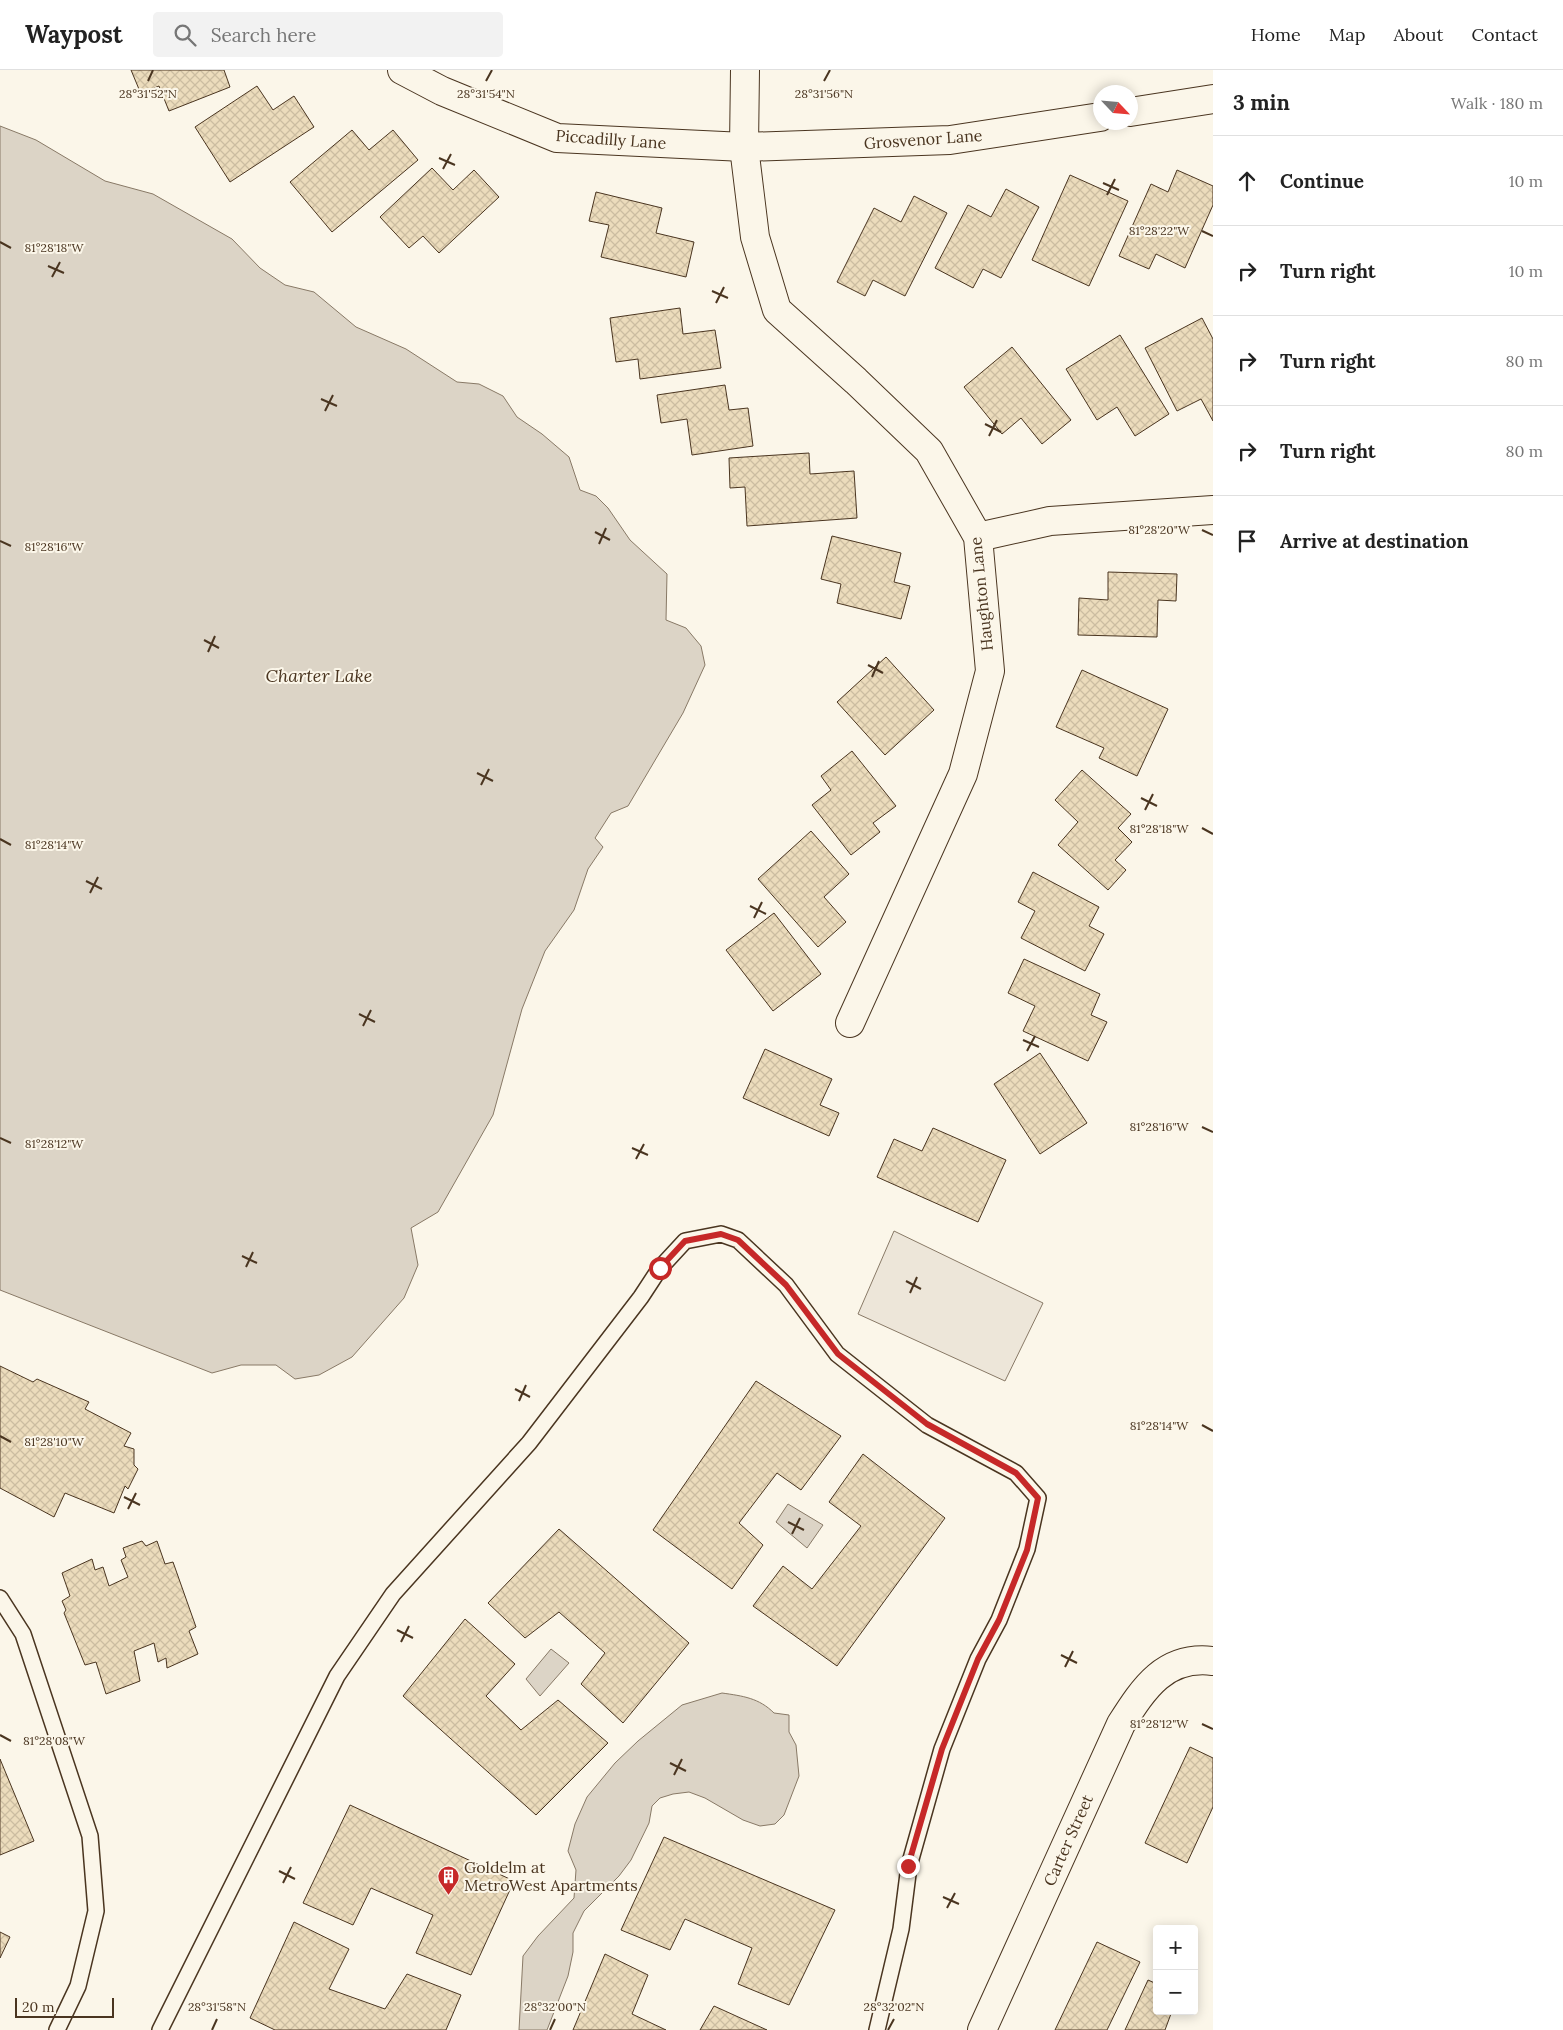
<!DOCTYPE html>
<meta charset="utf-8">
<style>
body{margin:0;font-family:Lora,serif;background:#f2f2f2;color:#222}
.controls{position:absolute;right:15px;bottom:15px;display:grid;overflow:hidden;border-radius:5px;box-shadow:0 2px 12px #0003}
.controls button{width:45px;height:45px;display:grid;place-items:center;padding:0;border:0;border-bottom:1px solid #e0e0e0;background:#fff;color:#222;font:25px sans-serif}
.compass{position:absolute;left:1093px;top:15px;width:45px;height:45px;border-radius:50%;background:#fff;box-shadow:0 2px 12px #0003;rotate:116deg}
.scale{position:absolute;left:15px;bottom:12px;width:99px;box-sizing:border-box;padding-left:5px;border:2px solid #4a3520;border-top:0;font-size:14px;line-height:18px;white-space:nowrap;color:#4a3520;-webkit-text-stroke:4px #fbf6e9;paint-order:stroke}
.stop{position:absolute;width:15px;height:15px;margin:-11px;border:4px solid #c62828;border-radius:50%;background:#fff}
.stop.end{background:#c62828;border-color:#fff;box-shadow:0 1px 5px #0008}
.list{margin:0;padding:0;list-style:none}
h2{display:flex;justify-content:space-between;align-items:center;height:65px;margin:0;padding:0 20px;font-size:21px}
h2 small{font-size:16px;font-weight:400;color:#767676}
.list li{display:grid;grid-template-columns:32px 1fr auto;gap:15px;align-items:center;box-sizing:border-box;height:90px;padding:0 20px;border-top:1px solid #e0e0e0}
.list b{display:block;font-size:19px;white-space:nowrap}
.list em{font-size:16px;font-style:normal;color:#767676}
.icon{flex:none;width:28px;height:28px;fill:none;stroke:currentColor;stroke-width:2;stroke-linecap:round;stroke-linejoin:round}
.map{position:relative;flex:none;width:1213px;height:1960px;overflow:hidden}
header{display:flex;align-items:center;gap:30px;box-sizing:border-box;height:70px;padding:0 25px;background:#fff;border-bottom:1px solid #e0e0e0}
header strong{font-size:24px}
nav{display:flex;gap:28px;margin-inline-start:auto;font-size:18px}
.search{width:350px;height:45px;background:#f2f2f2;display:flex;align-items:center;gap:12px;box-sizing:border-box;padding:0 18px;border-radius:5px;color:#767676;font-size:19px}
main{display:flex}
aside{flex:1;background:#fff}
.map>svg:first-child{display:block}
</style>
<header>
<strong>Waypost</strong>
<div class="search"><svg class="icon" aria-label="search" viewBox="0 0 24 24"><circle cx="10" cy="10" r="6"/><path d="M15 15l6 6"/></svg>Search here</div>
<nav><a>Home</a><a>Map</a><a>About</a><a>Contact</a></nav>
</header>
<main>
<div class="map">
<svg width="1213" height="1960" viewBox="0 0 1213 1960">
<defs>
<pattern id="building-cross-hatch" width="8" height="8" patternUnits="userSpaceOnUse" patternTransform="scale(1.25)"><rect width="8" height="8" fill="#ecdcbc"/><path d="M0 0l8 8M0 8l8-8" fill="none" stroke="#ccbda1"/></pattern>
</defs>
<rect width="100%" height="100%" fill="#fbf6e9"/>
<path fill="#ede6d9" stroke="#887966" d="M894,1161L1043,1233L1005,1311L858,1244Z"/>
<g fill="#dcd4c6" stroke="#887966">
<path d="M0,56L36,70L105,111L153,124L232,169L260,198L285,215L314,222L356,257L406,279L457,312L479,314L503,326L517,347L542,364L569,387L580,420L596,426L608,438L630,470L667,504L666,550L686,558L701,576L705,595L683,643L628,736L611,743L595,768L603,777L588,799L574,840L545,881L522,939L493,1045L438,1142L411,1158L418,1195L404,1228L352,1287L319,1305L295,1309L276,1295H241L212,1303L0,1220Z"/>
<path d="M788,1434L823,1455L807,1478L776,1452Z"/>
<path d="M551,1579L569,1593L540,1626L526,1609Z"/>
<path d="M722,1623C743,1626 759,1628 774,1643L789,1645V1662L796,1675L799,1706L784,1745L775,1754L760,1756L743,1750L705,1728L689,1722L673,1724L660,1728L652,1736L649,1753L631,1790L619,1806L584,1841L573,1863V1882L568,1906L547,1960H519L523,1886L538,1866L574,1828L576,1800L568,1781L575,1754L587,1727L615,1693L638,1671L682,1635Z"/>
</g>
<g fill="url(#building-cross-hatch)" stroke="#4a3520">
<path d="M131,0H224L230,17L169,41L159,16L141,24Z"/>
<path d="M257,16L273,40L294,26L314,57L230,112L195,57Z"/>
<path d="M352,60L369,80L393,60L418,90L332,162L290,112Z"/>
<path d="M432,98L453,120L474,100L499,127L439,183L423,166L409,178L380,147Z"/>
<path d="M1177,100L1213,116V135L1185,198L1156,184L1149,199L1119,186L1151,114L1168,122Z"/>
<path d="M1070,105L1128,131L1089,216L1032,190Z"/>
<path d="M1006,119L1039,137L1001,208L983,199L973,218L935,198L968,135L991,147Z"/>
<path d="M596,122L662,138L656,163L694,172L686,207L601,187L609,155L589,151Z"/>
<path d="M914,126L947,143L905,226L873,210L865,226L837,212L874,138L901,152Z"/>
<path d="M680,238L683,264L715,260L721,298L640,309L638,289L616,292L610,248Z"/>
<path d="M1202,248L1213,269V351L1201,329L1177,341L1145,278Z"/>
<path d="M1120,265L1169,344L1135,366L1117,337L1097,350L1066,299Z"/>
<path d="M1012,277L1071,350L1042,374L1021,348L1002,364L964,317Z"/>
<path d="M725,315L729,340L748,338L753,376L692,385L687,349L661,353L657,325Z"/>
<path d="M809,383L810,404L854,401L857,448L747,456L745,417L730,418L729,388Z"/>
<path d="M832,466L901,483L894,512L910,516L901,549L837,533L841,514L821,509Z"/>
<path d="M1108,502L1177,504L1176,531L1158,530L1157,567L1078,565L1079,528L1108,530Z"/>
<path d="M886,587L934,640L885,685L837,632Z"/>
<path d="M1082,600L1168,639L1137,706L1099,688L1104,678L1056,657Z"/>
<path d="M852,681L896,736L873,753L880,762L851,785L812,735L831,720L821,706Z"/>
<path d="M1082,700L1131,744L1118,758L1132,772L1115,790L1126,800L1108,820L1058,775L1078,752L1055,730Z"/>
<path d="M811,761L849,804L824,827L846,852L818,877L758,809Z"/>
<path d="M1033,802L1099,837L1089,856L1104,864L1085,901L1021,868L1035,841L1018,832Z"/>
<path d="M774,843L821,904L773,941L726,880Z"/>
<path d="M1024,889L1100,924L1091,945L1107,952L1088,991L1023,961L1035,936L1008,923Z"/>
<path d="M765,979L832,1009L820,1035L839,1043L829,1066L743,1028Z"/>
<path d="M1040,983L1087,1053L1040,1084L994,1014Z"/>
<path d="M933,1058L1006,1090L978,1152L877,1107L894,1069L922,1081Z"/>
<path d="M0,1296L33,1312L37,1309L89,1332L85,1339L131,1363L124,1376L134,1379V1395L138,1399L128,1419L125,1416L114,1443L65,1423L54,1447L0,1418Z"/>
<path d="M756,1311L841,1366L801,1420L777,1403L739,1453L763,1475L732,1519L653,1460Z"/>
<path d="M863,1384L945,1448L837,1596L753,1536L783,1496L812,1519L861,1456L829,1432Z"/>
<path d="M559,1459L689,1573L623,1653L581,1614L605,1583L559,1542L525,1568L488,1533Z"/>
<path d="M142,1471L146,1476L157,1471L165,1494L173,1492L196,1557L189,1561L198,1584L167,1598L166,1588L158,1592L154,1573L134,1581L140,1611L106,1624L96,1592L85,1595L64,1543L66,1540L62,1531L70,1526L62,1503L92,1489L95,1500L103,1497L109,1516L128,1507L121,1490L126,1487L123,1478Z"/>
<path d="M465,1549L515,1594L486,1626L521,1660L558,1630L608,1673L536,1745L403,1626Z"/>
<path d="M1190,1677L1213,1688V1737L1187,1793L1145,1773Z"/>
<path d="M0,1689L34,1771L0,1785Z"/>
<path d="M350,1735L514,1811L471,1905L416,1883L433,1845L371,1818L353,1855L303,1833Z"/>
<path d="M664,1767L835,1840L789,1935L738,1914L752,1878L685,1849L670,1880L621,1860Z"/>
<path d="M294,1852L349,1879L329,1919L385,1939L407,1904L461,1925L446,1960H275L250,1948Z"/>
<path d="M0,1862L10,1867L0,1888Z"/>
<path d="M1097,1872L1140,1892L1107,1960H1055Z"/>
<path d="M605,1884L648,1905L632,1944L666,1960H573Z"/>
<path d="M1148,1910L1157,1914V1941H1172L1165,1960H1125Z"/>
<path d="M714,1936L767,1960H700Z"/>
</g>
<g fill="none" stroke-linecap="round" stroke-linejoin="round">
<defs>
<g id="lane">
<path d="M0,1528L23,1564L90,1766L96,1841L78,1916L57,1960"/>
<path d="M160,1960L337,1606L393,1524L529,1373L641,1227L660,1198L685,1171L721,1164L738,1170L786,1215L837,1284L927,1355L1016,1403L1038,1428L1027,1479L999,1550L978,1589L942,1679L909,1796L901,1859L877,1960"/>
</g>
<g id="street">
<path d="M402,0L442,21L557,68L744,77L950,70L1100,47"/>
<path d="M745,0L744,77L755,167L777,240L856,311L929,381L978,467L990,601L963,704L850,953"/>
<path d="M1130,42L1213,29"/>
<path d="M978,467L1050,451L1213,440"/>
<path d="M982,1960L1121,1654C1144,1618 1165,1585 1213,1591"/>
</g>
</defs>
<use href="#lane" stroke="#4a3520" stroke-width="18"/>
<use href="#street" stroke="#4a3520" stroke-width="30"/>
<use href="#lane" stroke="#fbf6e9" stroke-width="15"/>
<use href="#street" stroke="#fbf6e9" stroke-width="28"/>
</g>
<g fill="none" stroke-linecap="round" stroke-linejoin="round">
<path stroke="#c62828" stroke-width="6" d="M660,1198L685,1171L721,1164L738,1170L786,1215L838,1284L927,1354L1016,1403L1038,1428L1027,1480L999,1550L978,1589L942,1679L908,1796"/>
</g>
<path fill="none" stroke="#4a3520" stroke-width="2" d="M148,11L153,0M486,11L492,0M824,11L830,0M439,88L455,95M443,99L451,84M1103,113L1119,120M1107,125L1115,109M1202,161L1213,166M0,172L11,178M48,196L64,203M52,207L60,192M712,221L728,228M716,233L724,217M321,329L337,336M325,341L333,325M985,354L1001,362M989,366L997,350M1202,460L1213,465M595,462L610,470M0,471L11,476M599,474L606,458M204,570L219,578M208,582L215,566M868,595L883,603M872,607L879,591M477,703L493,711M481,715L489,699M1141,728L1157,736M1145,740L1153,724M1202,758L1213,764M0,769L11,775M86,811L102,819M90,823L98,807M750,836L766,844M754,848L762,832M359,944L375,952M363,956L371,940M1023,970L1039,977M1027,981L1035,966M1202,1057L1213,1062M0,1068L11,1073M632,1078L648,1085M636,1089L644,1074M242,1186L257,1193M246,1197L253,1182M906,1211L921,1219M910,1223L917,1207M515,1319L530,1327M519,1331L526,1315M1202,1355L1213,1361M0,1366L11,1372M124,1427L140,1435M128,1439L136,1423M788,1452L804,1460M792,1464L800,1448M397,1560L413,1568M401,1572L409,1556M1061,1585L1077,1593M1065,1597L1073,1581M1202,1654L1213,1659M0,1665L11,1671M670,1693L686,1701M674,1705L682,1689M279,1801L295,1809M283,1813L291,1797M943,1827L959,1834M947,1838L955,1823M212,1960L217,1949M550,1960L555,1949M888,1960L894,1949"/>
<defs>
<symbol id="building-pin" viewBox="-11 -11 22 30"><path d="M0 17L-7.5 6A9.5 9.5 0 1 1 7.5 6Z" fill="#c62828" stroke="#fbf6e9"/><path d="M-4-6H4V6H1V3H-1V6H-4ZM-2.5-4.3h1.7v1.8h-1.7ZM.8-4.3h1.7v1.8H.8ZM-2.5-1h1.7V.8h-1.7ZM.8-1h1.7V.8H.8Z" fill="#fff"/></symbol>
</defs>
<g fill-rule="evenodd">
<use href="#building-pin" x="436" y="1794" width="25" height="34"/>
</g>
<g text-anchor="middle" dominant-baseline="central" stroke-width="4" stroke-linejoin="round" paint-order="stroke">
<g font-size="16" fill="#4a3520" stroke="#fbf6e9">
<text transform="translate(611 69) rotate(4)">Piccadilly Lane</text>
<text transform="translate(923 69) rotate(-4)">Grosvenor Lane</text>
<text transform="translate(981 524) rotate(-96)">Haughton Lane</text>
<text transform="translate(1068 1770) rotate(-66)">Carter Street</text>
</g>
<g font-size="16" fill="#4a3520" stroke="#fbf6e9" text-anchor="start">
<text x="464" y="1797">Goldelm at<tspan x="464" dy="18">MetroWest Apartments</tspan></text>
</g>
<g font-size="18" font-style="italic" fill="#4a3520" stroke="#fbf6e9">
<text x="319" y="605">Charter Lake</text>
</g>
</g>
<g font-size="12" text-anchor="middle" fill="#4a3520" stroke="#fbf6e9" stroke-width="4" stroke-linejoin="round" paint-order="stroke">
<text x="148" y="28">28°31'52"N</text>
<text x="486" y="28">28°31'54"N</text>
<text x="824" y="28">28°31'56"N</text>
<text x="1159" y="165">81°28'22"W</text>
<text x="54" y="182">81°28'18"W</text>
<text x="1159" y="464">81°28'20"W</text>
<text x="54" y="481">81°28'16"W</text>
<text x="1159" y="763">81°28'18"W</text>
<text x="54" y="779">81°28'14"W</text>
<text x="1159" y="1061">81°28'16"W</text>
<text x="54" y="1078">81°28'12"W</text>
<text x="1159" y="1360">81°28'14"W</text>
<text x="54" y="1376">81°28'10"W</text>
<text x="1159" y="1658">81°28'12"W</text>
<text x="54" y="1675">81°28'08"W</text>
<text x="217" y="1941">28°31'58"N</text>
<text x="555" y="1941">28°32'00"N</text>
<text x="894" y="1941">28°32'02"N</text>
</g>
</svg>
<div class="controls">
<button>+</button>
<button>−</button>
</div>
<svg class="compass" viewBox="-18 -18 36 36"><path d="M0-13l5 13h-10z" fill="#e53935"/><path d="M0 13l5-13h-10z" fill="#767676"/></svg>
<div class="scale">20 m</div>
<div class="stop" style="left:660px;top:1198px"></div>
<div class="stop end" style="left:908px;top:1796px"></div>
</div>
<aside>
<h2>3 min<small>Walk · 180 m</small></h2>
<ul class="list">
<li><svg class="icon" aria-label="ahead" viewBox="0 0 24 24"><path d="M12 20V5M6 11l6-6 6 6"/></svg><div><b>Continue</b></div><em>10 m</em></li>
<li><svg class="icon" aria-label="right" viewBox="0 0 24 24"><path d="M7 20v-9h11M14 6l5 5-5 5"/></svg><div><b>Turn right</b></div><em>10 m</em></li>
<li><svg class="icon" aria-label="right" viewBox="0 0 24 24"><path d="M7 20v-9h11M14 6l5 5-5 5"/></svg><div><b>Turn right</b></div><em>80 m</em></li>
<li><svg class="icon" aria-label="right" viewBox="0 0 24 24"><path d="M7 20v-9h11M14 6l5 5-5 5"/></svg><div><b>Turn right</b></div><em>80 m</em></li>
<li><svg class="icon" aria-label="arrive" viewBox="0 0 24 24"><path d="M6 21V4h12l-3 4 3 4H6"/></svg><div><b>Arrive at destination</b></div></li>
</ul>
</aside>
</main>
